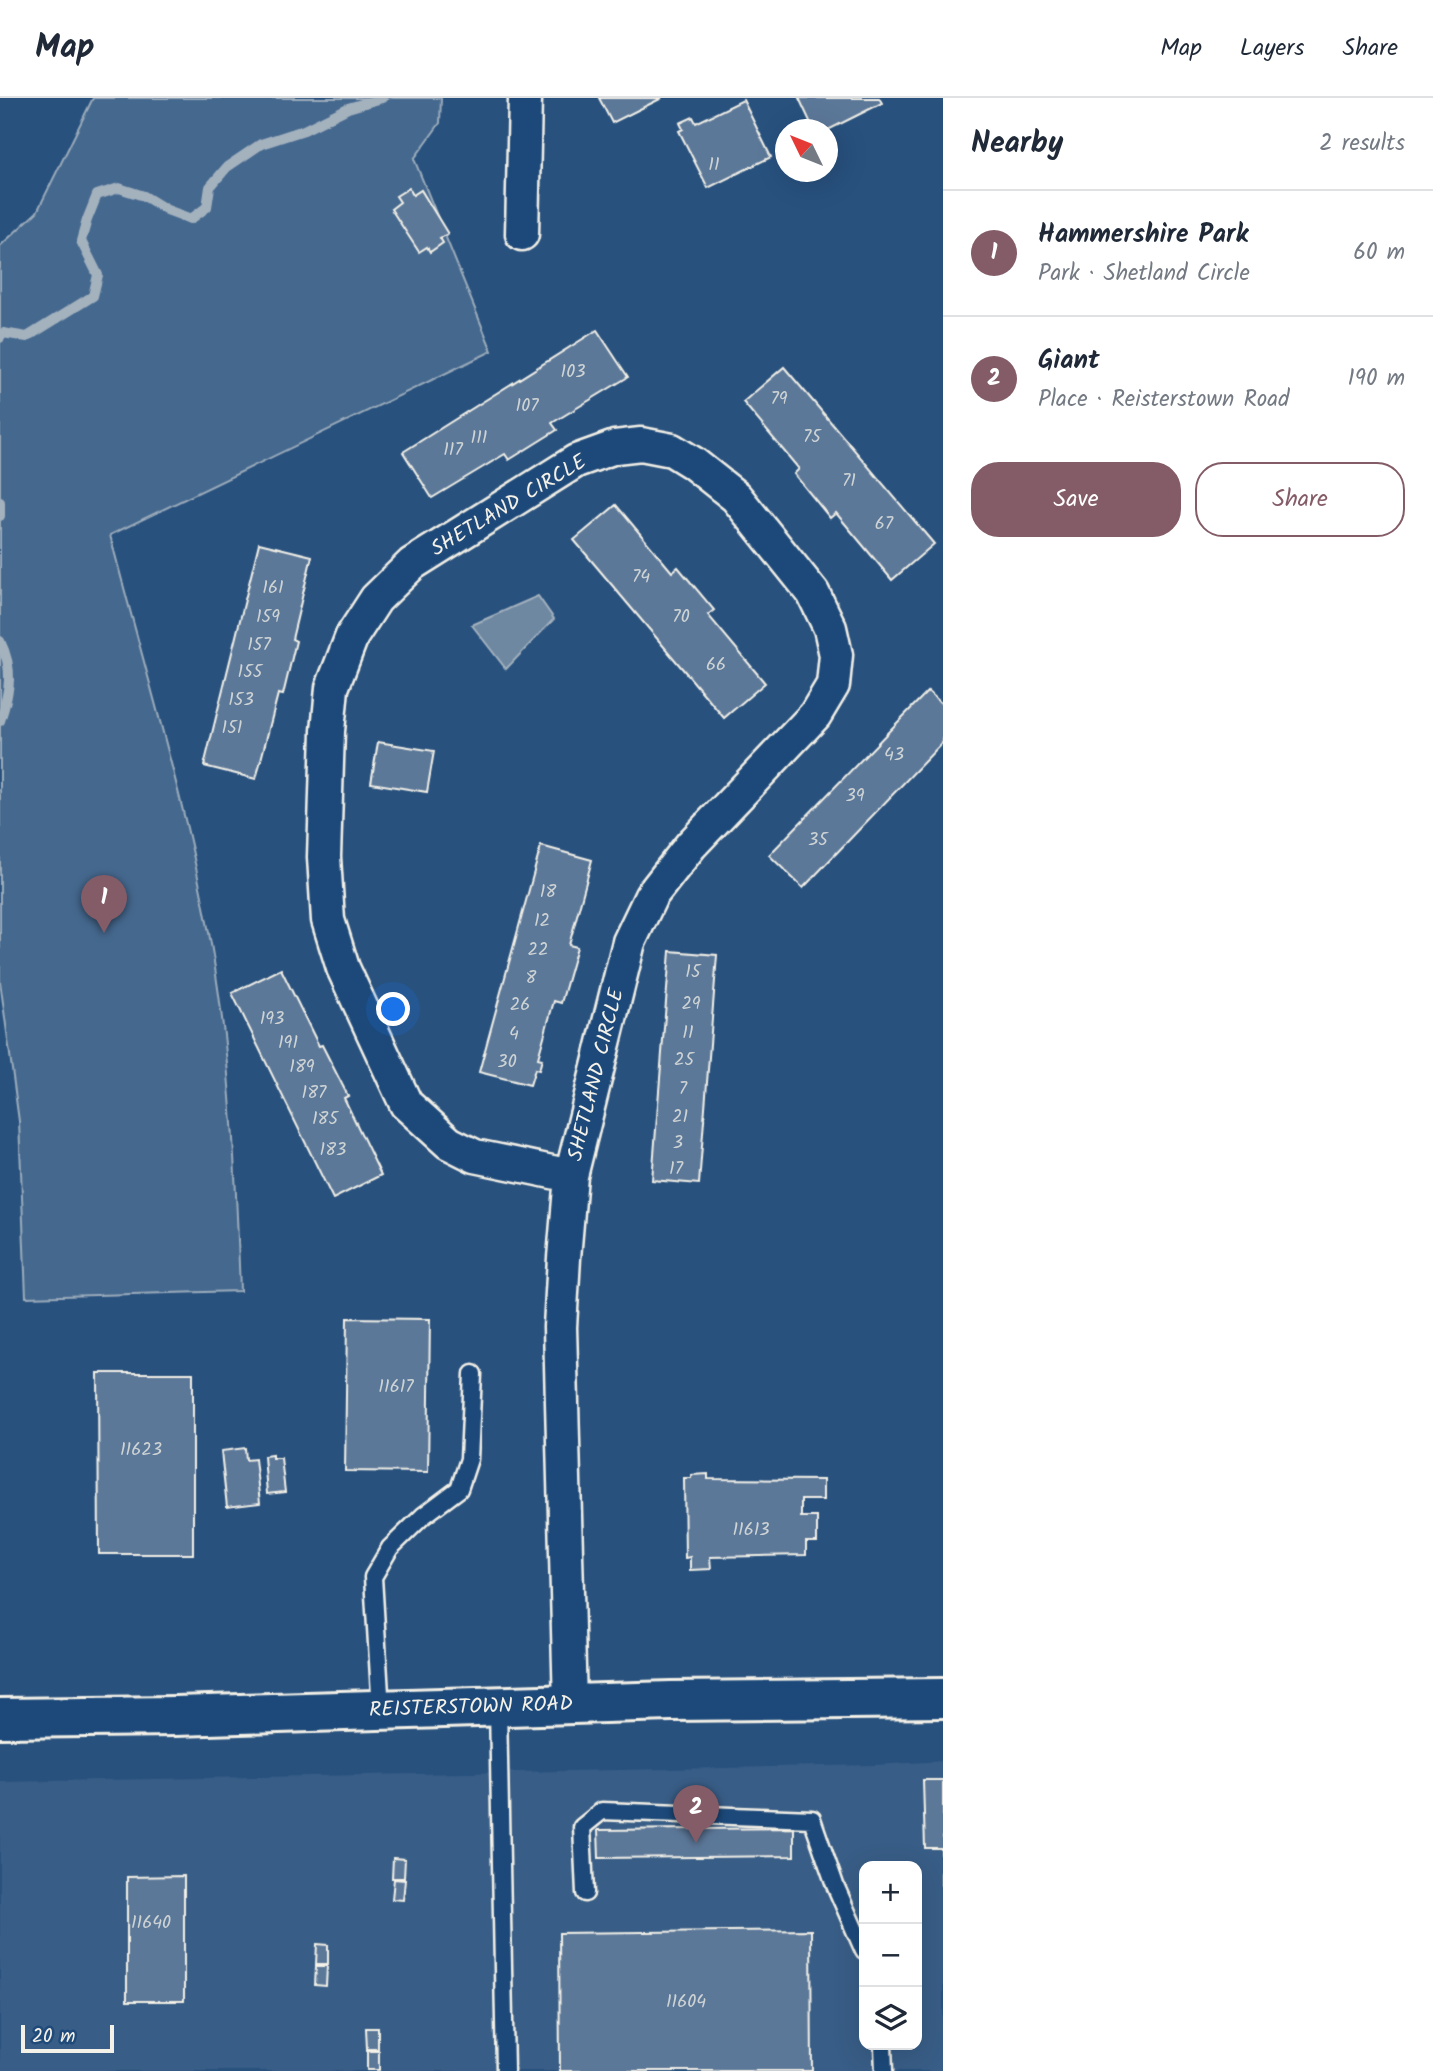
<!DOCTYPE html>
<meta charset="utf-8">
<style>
body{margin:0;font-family:Kalam,sans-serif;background:#f2f2f3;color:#1f2937}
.controls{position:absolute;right:21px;bottom:21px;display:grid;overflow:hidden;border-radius:14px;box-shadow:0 7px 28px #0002}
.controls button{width:63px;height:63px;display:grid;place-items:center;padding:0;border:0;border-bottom:2px solid #e0e1e3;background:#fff;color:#1f2937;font:35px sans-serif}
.compass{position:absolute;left:775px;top:21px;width:63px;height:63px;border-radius:50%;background:#fff;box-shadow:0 7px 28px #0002;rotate:313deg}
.scale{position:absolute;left:21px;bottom:18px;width:93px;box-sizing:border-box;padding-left:7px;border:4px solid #f4f1e8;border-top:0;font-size:19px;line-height:24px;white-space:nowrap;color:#f4f1e8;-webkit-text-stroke:5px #1f4a7a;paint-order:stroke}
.you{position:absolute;left:394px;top:912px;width:24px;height:24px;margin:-18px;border:5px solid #fff;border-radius:50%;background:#1a73e8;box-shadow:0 0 0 10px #1a73e833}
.badge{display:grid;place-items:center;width:46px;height:46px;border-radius:50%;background:#845c67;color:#fff;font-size:23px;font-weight:700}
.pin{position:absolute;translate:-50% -58px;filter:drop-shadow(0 2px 4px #0008)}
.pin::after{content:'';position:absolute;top:37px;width:24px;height:21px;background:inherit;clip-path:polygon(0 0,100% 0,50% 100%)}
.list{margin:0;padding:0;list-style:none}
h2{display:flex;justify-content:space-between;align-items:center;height:91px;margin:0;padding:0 28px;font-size:30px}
h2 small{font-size:23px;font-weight:400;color:#747a83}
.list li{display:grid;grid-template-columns:46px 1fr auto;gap:21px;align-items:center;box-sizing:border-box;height:126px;padding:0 28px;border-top:2px solid #e0e1e3}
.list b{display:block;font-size:26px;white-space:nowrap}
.list p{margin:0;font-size:23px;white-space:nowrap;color:#747a83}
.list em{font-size:23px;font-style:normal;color:#747a83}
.actions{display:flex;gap:14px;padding:21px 28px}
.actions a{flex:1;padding:16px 0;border:2px solid #845c67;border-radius:28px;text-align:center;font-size:24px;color:#845c67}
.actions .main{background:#845c67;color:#fff}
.icon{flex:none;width:38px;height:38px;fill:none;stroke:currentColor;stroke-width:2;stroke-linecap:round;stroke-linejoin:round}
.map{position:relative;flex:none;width:943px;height:1973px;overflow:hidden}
header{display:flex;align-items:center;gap:42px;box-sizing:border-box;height:98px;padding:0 35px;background:#fff;border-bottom:2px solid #e0e1e3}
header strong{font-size:33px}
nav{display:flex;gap:38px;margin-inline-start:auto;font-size:24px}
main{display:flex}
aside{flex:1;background:#fff}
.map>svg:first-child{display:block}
</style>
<header>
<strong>Map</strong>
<nav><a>Map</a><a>Layers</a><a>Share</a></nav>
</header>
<main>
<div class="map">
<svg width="943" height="1973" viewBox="0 0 943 1973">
<rect width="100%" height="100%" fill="#28517e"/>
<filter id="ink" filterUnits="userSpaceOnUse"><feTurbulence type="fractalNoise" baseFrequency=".0143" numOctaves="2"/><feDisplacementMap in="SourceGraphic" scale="14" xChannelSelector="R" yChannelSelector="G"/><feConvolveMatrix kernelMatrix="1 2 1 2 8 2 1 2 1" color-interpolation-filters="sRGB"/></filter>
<g filter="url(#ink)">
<path fill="#375d86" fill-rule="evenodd" d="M943,1663V1973H0V1684L873,1667ZM864,1768H917V1947H864Z"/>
<path fill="#45688e" stroke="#9cacbb" stroke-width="2" d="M93,0H441L440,25L414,61L492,253L110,437C147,580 192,724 215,870C232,977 236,1085 240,1193L26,1199L19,1023L0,883V148L37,114Z"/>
<path fill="#6e88a2" stroke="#a4b2be" stroke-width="2" d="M538,498L554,521L506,571L472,527Z"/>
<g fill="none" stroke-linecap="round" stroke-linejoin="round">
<g stroke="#a4b2be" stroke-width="10">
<path d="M0,240L3,235L27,239L93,198L98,177L81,143L87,122L97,97L119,90L144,98L167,112L191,121L207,109L210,89L227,69L261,46L304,32L348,10L382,0"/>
<path d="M0,404V418"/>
<path d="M0,543C14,571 10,593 0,623"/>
</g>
</g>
<g fill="#5b7899" stroke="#f4f1e8" stroke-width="2">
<path d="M599,0H662L612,25Z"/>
<path d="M799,0H879L882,5L828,32H814Z"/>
<path d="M743,2L771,59L708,90L679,33L683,31L680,25L693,19L696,25Z"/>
<path d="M409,90L413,97L421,92L448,136L440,140L443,145L430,154L427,149L419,154L391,111L400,104L396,98Z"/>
<path d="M597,232L628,279L552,325L557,332L509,362L505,356L432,400L403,354Z"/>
<path d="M784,269L934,446L892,482L836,415L830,420L794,376L799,371L743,304Z"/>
<path d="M616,407L672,474L678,469L714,512L708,517L765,585L724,620L574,442Z"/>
<path d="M259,445L312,458L292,541L296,543L283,597L278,596L256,681L204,668Z"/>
<path d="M928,593L943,607V644L803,790L769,757Z"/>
<path d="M378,644L434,653L427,694L371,685Z"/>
<path d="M541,748L592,762L569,847L577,849L561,905L554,903L538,960L542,961L539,972L535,971L530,987L479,974Z"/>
<path d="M670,853L717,857L699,1086L652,1082Z"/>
<path d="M281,871L319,948L322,947L348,998L344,1000L381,1077L333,1101L232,895Z"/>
<path d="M347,1220L430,1221L428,1374L345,1373Z"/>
<path d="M98,1275H193V1456H99Z"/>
<path d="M245,1350L246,1362L255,1361L260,1405L227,1409L221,1353Z"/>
<path d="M272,1357V1360H281L285,1394L267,1396L264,1358Z"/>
<path d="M708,1376V1381L823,1382V1402H801V1419H817V1444H806V1457L710,1459L711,1471L690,1472V1459L685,1460L684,1380H691V1377Z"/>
<path d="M923,1682H943V1787H941V1750H925Z"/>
<path d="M794,1730V1758L599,1760L598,1732Z"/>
<path d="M393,1760L405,1761L404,1780H392Z"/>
<path d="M184,1778V1903H127V1779Z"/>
<path d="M394,1781L405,1782L403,1802L392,1801Z"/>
<path d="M811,1832L812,1973H560L559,1835Z"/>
<path d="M317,1846L328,1847V1866H316Z"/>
<path d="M316,1868H327L326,1888L315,1887Z"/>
<path d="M366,1930H378V1951H367Z"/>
<rect x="367" y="1953" width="12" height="19"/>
</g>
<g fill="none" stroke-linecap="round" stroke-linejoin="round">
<defs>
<g id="service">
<path d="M498,1609L505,1973"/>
<path d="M381,1613L373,1479L390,1450L423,1418L459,1391L469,1361L473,1276"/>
<path d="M585,1795L582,1729L602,1713L812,1721L835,1787L864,1853"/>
<path d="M883,1947L884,1973"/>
</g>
<g id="minor">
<path d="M522,136L525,0"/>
<path id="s1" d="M570,1607L560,1229L564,1160L571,1078L629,844L651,798L691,747L815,617L833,587L836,557L830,530L813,495L736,399L693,365L672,352L641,346L615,349L576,363L412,466L376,501L352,538L332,590L328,633L324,759L328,822L343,870L406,1006L449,1045L475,1058L571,1078"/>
</g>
<g id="primary">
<path id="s2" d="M0,1620L176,1618L671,1603L943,1600"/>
</g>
</defs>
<use href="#service" stroke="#f4f1e8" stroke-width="21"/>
<use href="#minor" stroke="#f4f1e8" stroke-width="37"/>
<use href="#primary" stroke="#f4f1e8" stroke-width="44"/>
<use href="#service" stroke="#1f4a7a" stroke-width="16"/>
<use href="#minor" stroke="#1f4a7a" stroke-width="32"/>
<use href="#primary" stroke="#1f4a7a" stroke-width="38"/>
</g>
</g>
<g text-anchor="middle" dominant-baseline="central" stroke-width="5" stroke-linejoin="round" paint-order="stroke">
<g font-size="18" fill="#ced3d4">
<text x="714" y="67">11</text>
<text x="573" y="274">103</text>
<text x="779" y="301">79</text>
<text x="527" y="308">107</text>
<text x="812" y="339">75</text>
<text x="479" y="340">111</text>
<text x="453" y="352">117</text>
<text x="849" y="383">71</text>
<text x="884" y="426">67</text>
<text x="641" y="479">74</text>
<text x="273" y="490">161</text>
<text x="268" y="519">159</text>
<text x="681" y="519">70</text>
<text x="259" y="547">157</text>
<text x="716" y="567">66</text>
<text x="250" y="574">155</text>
<text x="241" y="602">153</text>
<text x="232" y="630">151</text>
<text x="894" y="657">43</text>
<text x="855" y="698">39</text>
<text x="818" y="742">35</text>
<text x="548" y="794">18</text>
<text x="542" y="823">12</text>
<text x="538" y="852">22</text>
<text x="693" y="874">15</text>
<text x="531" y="880">8</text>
<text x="691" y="906">29</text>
<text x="520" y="907">26</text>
<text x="272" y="921">193</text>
<text x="688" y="935">11</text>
<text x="514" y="936">4</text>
<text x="288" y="945">191</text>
<text x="684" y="962">25</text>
<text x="507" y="964">30</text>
<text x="302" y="969">189</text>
<text x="683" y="991">7</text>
<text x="314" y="995">187</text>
<text x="680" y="1019">21</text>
<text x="325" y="1021">185</text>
<text x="678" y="1045">3</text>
<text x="333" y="1052">183</text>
<text x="676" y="1071">17</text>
<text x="396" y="1289">11617</text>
<text x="141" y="1352">11623</text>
<text x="751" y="1432">11613</text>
<text x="151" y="1825">11640</text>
<text x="686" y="1904">11604</text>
</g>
<g font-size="21" fill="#f4f1e8" stroke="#1f4a7a">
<text transform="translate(509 408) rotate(-31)">SHETLAND CIRCLE</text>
<text stroke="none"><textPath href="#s1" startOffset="634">SHETLAND CIRCLE</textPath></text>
<text stroke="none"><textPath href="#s2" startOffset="471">REISTERSTOWN ROAD</textPath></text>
</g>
</g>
</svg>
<div class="controls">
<button>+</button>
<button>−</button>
<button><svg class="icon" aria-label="layers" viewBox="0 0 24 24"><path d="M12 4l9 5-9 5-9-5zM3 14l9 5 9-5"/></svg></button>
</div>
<svg class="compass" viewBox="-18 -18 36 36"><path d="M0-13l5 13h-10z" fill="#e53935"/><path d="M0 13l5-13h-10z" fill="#747a83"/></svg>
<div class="scale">20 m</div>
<div class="you"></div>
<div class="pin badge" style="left:104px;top:835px">1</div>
<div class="pin badge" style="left:696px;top:1745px">2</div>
</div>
<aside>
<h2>Nearby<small>2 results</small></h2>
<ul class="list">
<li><span class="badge">1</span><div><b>Hammershire Park</b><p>Park · Shetland Circle</p></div><em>60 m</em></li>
<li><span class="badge">2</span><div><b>Giant</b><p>Place · Reisterstown Road</p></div><em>190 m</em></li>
</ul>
<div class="actions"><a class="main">Save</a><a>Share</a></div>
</aside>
</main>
